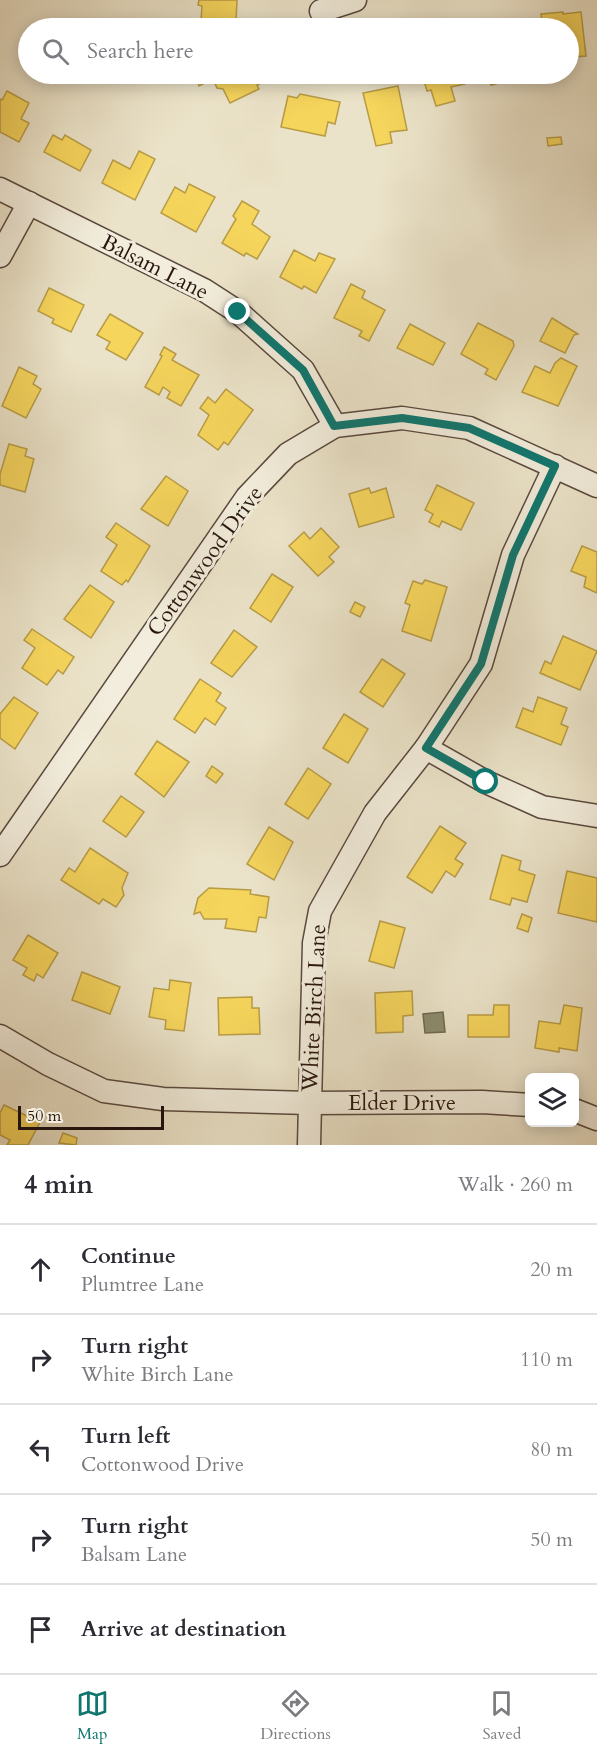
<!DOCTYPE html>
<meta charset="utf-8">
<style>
body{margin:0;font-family:Cardo,serif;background:#f2f2f3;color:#2b2b33}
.controls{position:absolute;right:18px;bottom:18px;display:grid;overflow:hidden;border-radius:9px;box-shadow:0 3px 15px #0003}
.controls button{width:54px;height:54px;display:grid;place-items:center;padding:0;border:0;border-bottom:2px solid #e1e1e2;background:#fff;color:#2b2b33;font:30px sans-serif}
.scale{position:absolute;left:18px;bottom:15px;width:146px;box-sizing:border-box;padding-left:6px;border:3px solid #29160f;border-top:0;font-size:16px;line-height:21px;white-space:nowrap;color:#29160f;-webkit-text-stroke:4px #f2eddc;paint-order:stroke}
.stop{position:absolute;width:18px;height:18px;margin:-14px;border:4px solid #0f766e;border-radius:50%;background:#fff}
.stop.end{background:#0f766e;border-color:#fff;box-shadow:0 2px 6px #0008}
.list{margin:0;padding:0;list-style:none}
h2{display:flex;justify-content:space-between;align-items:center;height:78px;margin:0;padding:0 24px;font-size:26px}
h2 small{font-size:20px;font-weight:400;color:#7c7c81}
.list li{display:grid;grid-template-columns:39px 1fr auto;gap:18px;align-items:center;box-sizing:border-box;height:90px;padding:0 24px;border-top:2px solid #e1e1e2}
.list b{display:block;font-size:22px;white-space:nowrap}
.list p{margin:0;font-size:20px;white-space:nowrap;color:#7c7c81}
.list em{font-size:20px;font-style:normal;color:#7c7c81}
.icon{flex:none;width:33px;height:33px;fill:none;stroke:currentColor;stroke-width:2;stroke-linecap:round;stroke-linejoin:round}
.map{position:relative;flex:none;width:597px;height:1145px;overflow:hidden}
.search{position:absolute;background:#fff;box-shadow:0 3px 15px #0003;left:18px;right:18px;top:18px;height:66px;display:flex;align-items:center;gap:15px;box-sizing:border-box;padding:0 21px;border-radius:33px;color:#7c7c81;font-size:22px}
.sheet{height:528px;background:#fff}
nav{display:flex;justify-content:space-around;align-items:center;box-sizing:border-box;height:84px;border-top:2px solid #e1e1e2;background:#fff;font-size:16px;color:#7c7c81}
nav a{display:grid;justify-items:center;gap:3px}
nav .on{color:#0f766e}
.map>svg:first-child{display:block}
</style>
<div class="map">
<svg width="597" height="1145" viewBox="0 0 597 1145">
<rect width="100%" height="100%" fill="#ebe3c9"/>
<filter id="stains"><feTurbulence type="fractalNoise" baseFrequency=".00333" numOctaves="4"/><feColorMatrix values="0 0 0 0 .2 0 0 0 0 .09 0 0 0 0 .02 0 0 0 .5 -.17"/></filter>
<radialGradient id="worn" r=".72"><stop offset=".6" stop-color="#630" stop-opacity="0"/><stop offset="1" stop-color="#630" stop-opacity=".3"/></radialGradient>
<g fill="#f6d55c" stroke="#b89c45" stroke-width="1.5">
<path d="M199,0H237L236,22L201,20L202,6L198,5Z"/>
<path d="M563,12V14L581,12L586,56L573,57V60H568V28H543L541,14Z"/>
<path d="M492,19L495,28H474L473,24Z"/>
<path d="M195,74H259L263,82L257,85L259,89L230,103L223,89L217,88L213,79L199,86Z"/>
<path d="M422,74H463L465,84L451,87L455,101L436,106L431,90L427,91Z"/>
<path d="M488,74H514L515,79L491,85Z"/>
<path d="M398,86L407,130L390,132L392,143L376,146L363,93Z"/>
<path d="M7,91L29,103L21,119L29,123L19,142L0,132V99L2,100Z"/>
<path d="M300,94L340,102L335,124L328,122L325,136L281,127L288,96L297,98Z"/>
<path d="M53,135L62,140L65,135L91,150L80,171L44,152Z"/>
<path d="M561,137L562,144L548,146L547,138Z"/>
<path d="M139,151L155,159L135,200L102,183L113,160L130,169Z"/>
<path d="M189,184L215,197L196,232L161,213L175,187L185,193Z"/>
<path d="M242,201L259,211L252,224L270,237L257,259L246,253L244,256L222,243L236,219L233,216Z"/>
<path d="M294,250L315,261L319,253L335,259L316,293L304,286L302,289L280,277Z"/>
<path d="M351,284L365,291L362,298L385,310L369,341L359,336L362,331L334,318Z"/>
<path d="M49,288L84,305L71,332L52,323L54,319L38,311Z"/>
<path d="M110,314L143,333L126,360L106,349L110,342L97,335Z"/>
<path d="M552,318L578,334L574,335L565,353L540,341Z"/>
<path d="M478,323L513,341L514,346L496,380L485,374L488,369L461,354Z"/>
<path d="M410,324L445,343L433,365L397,348Z"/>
<path d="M164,347L176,354L172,360L199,375L181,406L167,398L170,392L163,387L159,395L145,387L162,356L160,355Z"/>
<path d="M561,358L577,366L558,406L522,392L535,366L550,373L555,363Z"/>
<path d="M19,367L37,376L33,384L41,389L26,418L2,406Z"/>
<path d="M226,389L253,410L228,445L224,442L218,450L198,435L209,415L200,408L208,397L215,403Z"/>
<path d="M9,444L27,449L25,456L34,459L25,492L0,485V474Z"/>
<path d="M166,476L188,491L168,526L141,509Z"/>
<path d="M437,485L474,503L461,530L442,521L439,527L429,522L433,514L425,510Z"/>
<path d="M369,488L371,493L386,488L394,517L359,527L349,494Z"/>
<path d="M116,523L150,546L128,582L126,580L122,585L101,571L117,545L106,537Z"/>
<path d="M321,528L339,547L329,557L334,562L318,576L289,546L304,532L310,539Z"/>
<path d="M582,546L597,552V593L584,587L586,577L571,571Z"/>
<path d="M272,574L293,587L271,622L250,608Z"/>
<path d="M425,580L447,587L431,641L402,631L410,605L405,603L413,581L422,584Z"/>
<path d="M90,585L114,602L91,638L64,619Z"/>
<path d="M355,602L365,607L360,617L350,612Z"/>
<path d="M32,629L74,657L63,674L58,670L47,685L22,668L35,648L24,640Z"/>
<path d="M234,630L257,647L232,677L211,663Z"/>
<path d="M563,636L597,651L580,690L540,673L545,661L551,664Z"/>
<path d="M382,659L405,674L383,707L360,692Z"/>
<path d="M200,679L221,693L216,701L226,708L215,725L205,718L195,733L174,719Z"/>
<path d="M14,697L38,713L15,749L0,738V714Z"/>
<path d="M538,697L567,708L561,724L568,727L561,745L516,727L523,708L533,712Z"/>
<path d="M344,714L368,729L348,763L323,748Z"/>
<path d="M157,741L189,762L164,797L135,774Z"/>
<path d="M212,766L223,774L216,783L206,776Z"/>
<path d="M308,768L331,784L308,819L285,804Z"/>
<path d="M121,796L144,812L126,837L103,821Z"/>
<path d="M440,826L466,843L455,859L463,864L455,877L446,871L432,893L407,877Z"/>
<path d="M269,827L293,842L274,880L247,864Z"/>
<path d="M90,848L128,873L122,888L124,895L116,907L103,899L99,904L61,880L69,868L75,872Z"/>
<path d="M502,855L521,861L519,870L535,875L527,902L512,898L510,905L490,899Z"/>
<path d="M567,871L597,878V922L558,913Z"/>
<path d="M209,888L251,890L250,894L269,897L266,918L259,917L256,932L225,928L227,919H204L200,912L194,914L198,898Z"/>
<path d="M522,914L532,918L528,932L517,928Z"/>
<path d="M380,921L405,928L394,968L369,961Z"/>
<path d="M28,935L58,953L43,978L37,974L34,981L23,975L27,968L13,960Z"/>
<path d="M82,972L120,987L110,1014L72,1000Z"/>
<path d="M170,980L191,983L184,1031L165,1029L166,1020L149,1017L154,988L169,990Z"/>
<path d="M412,991L413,1015L403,1016V1032L376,1033L375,993Z"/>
<path d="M252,997V1008H259L260,1034L219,1035L218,998Z"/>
<path d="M494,1005H509V1037H468V1015H493Z"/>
<path d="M564,1005L582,1008L577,1051L559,1048V1052L535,1048L539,1021L560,1024Z"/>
<path d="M4,1105L40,1122L28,1145H7L10,1140L0,1135V1113Z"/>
<path d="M63,1133L77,1138L76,1145L59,1143Z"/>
</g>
<path fill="#8c8c6e" stroke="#6e6952" stroke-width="1.5" d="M443,1012L445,1032L425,1033L423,1014Z"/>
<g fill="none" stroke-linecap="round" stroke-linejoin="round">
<defs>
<g id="street">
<path d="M321,11L355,0"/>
<path d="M0,189L204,290L238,312L303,370L335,426"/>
<path d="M0,256L29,203"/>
<path d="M426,748L486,782L542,807L597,816"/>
<path d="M0,855L247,497L288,454L335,426L402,418L469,428L597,486"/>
<path d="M0,1036L48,1064L104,1091L163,1099L309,1103L482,1102L530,1105"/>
<path d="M574,1110L597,1119"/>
<path d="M309,1145L314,943L320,911L375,813L426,748L481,664L513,555L555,466"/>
</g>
</defs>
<use href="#street" stroke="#5a493e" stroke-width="25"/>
<use href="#street" stroke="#f2eddc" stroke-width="22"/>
</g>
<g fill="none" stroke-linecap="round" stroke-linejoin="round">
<path stroke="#0f766e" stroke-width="8" d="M238,312L303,370L334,426L402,418L469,428L555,466L513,555L481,664L426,748L486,782"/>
</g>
<g text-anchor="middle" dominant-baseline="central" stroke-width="6" stroke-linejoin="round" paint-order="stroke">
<g font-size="22" fill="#29160f" stroke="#f2eddc">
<text transform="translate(155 267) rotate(27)">Balsam Lane</text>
<text transform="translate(205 561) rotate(-54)">Cottonwood Drive</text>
<text transform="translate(314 1008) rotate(-87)">White Birch Lane</text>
<text x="402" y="1103">Elder Drive</text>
</g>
</g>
<rect width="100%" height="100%" filter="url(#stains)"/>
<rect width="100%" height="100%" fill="url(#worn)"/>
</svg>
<div class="controls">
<button><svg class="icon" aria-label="layers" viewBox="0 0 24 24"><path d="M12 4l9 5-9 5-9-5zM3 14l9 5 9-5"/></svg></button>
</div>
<div class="scale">50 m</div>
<div class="stop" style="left:486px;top:782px"></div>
<div class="stop end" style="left:238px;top:312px"></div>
<div class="search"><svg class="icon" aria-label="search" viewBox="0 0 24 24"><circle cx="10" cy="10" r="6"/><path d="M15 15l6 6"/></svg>Search here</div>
</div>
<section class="sheet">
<h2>4 min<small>Walk · 260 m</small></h2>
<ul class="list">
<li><svg class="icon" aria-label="ahead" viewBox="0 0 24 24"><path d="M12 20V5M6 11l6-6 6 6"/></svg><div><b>Continue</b><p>Plumtree Lane</p></div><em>20 m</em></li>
<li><svg class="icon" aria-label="right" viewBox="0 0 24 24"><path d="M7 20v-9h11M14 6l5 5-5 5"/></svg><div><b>Turn right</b><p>White Birch Lane</p></div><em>110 m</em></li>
<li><svg class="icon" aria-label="left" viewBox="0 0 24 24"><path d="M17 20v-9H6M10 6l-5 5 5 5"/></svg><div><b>Turn left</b><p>Cottonwood Drive</p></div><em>80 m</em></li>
<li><svg class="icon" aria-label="right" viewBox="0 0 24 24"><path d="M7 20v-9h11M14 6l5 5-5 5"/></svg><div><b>Turn right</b><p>Balsam Lane</p></div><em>50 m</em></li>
<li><svg class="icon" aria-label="arrive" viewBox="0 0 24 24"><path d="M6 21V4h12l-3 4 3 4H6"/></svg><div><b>Arrive at destination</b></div></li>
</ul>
</section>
<nav>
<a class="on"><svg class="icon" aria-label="map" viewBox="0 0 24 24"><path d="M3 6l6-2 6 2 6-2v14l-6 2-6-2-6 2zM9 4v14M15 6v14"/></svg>Map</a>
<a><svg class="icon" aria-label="directions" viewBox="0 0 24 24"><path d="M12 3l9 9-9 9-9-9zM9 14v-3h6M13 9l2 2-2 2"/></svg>Directions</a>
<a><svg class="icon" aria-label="saved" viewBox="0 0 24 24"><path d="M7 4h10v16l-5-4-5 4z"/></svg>Saved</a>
</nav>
